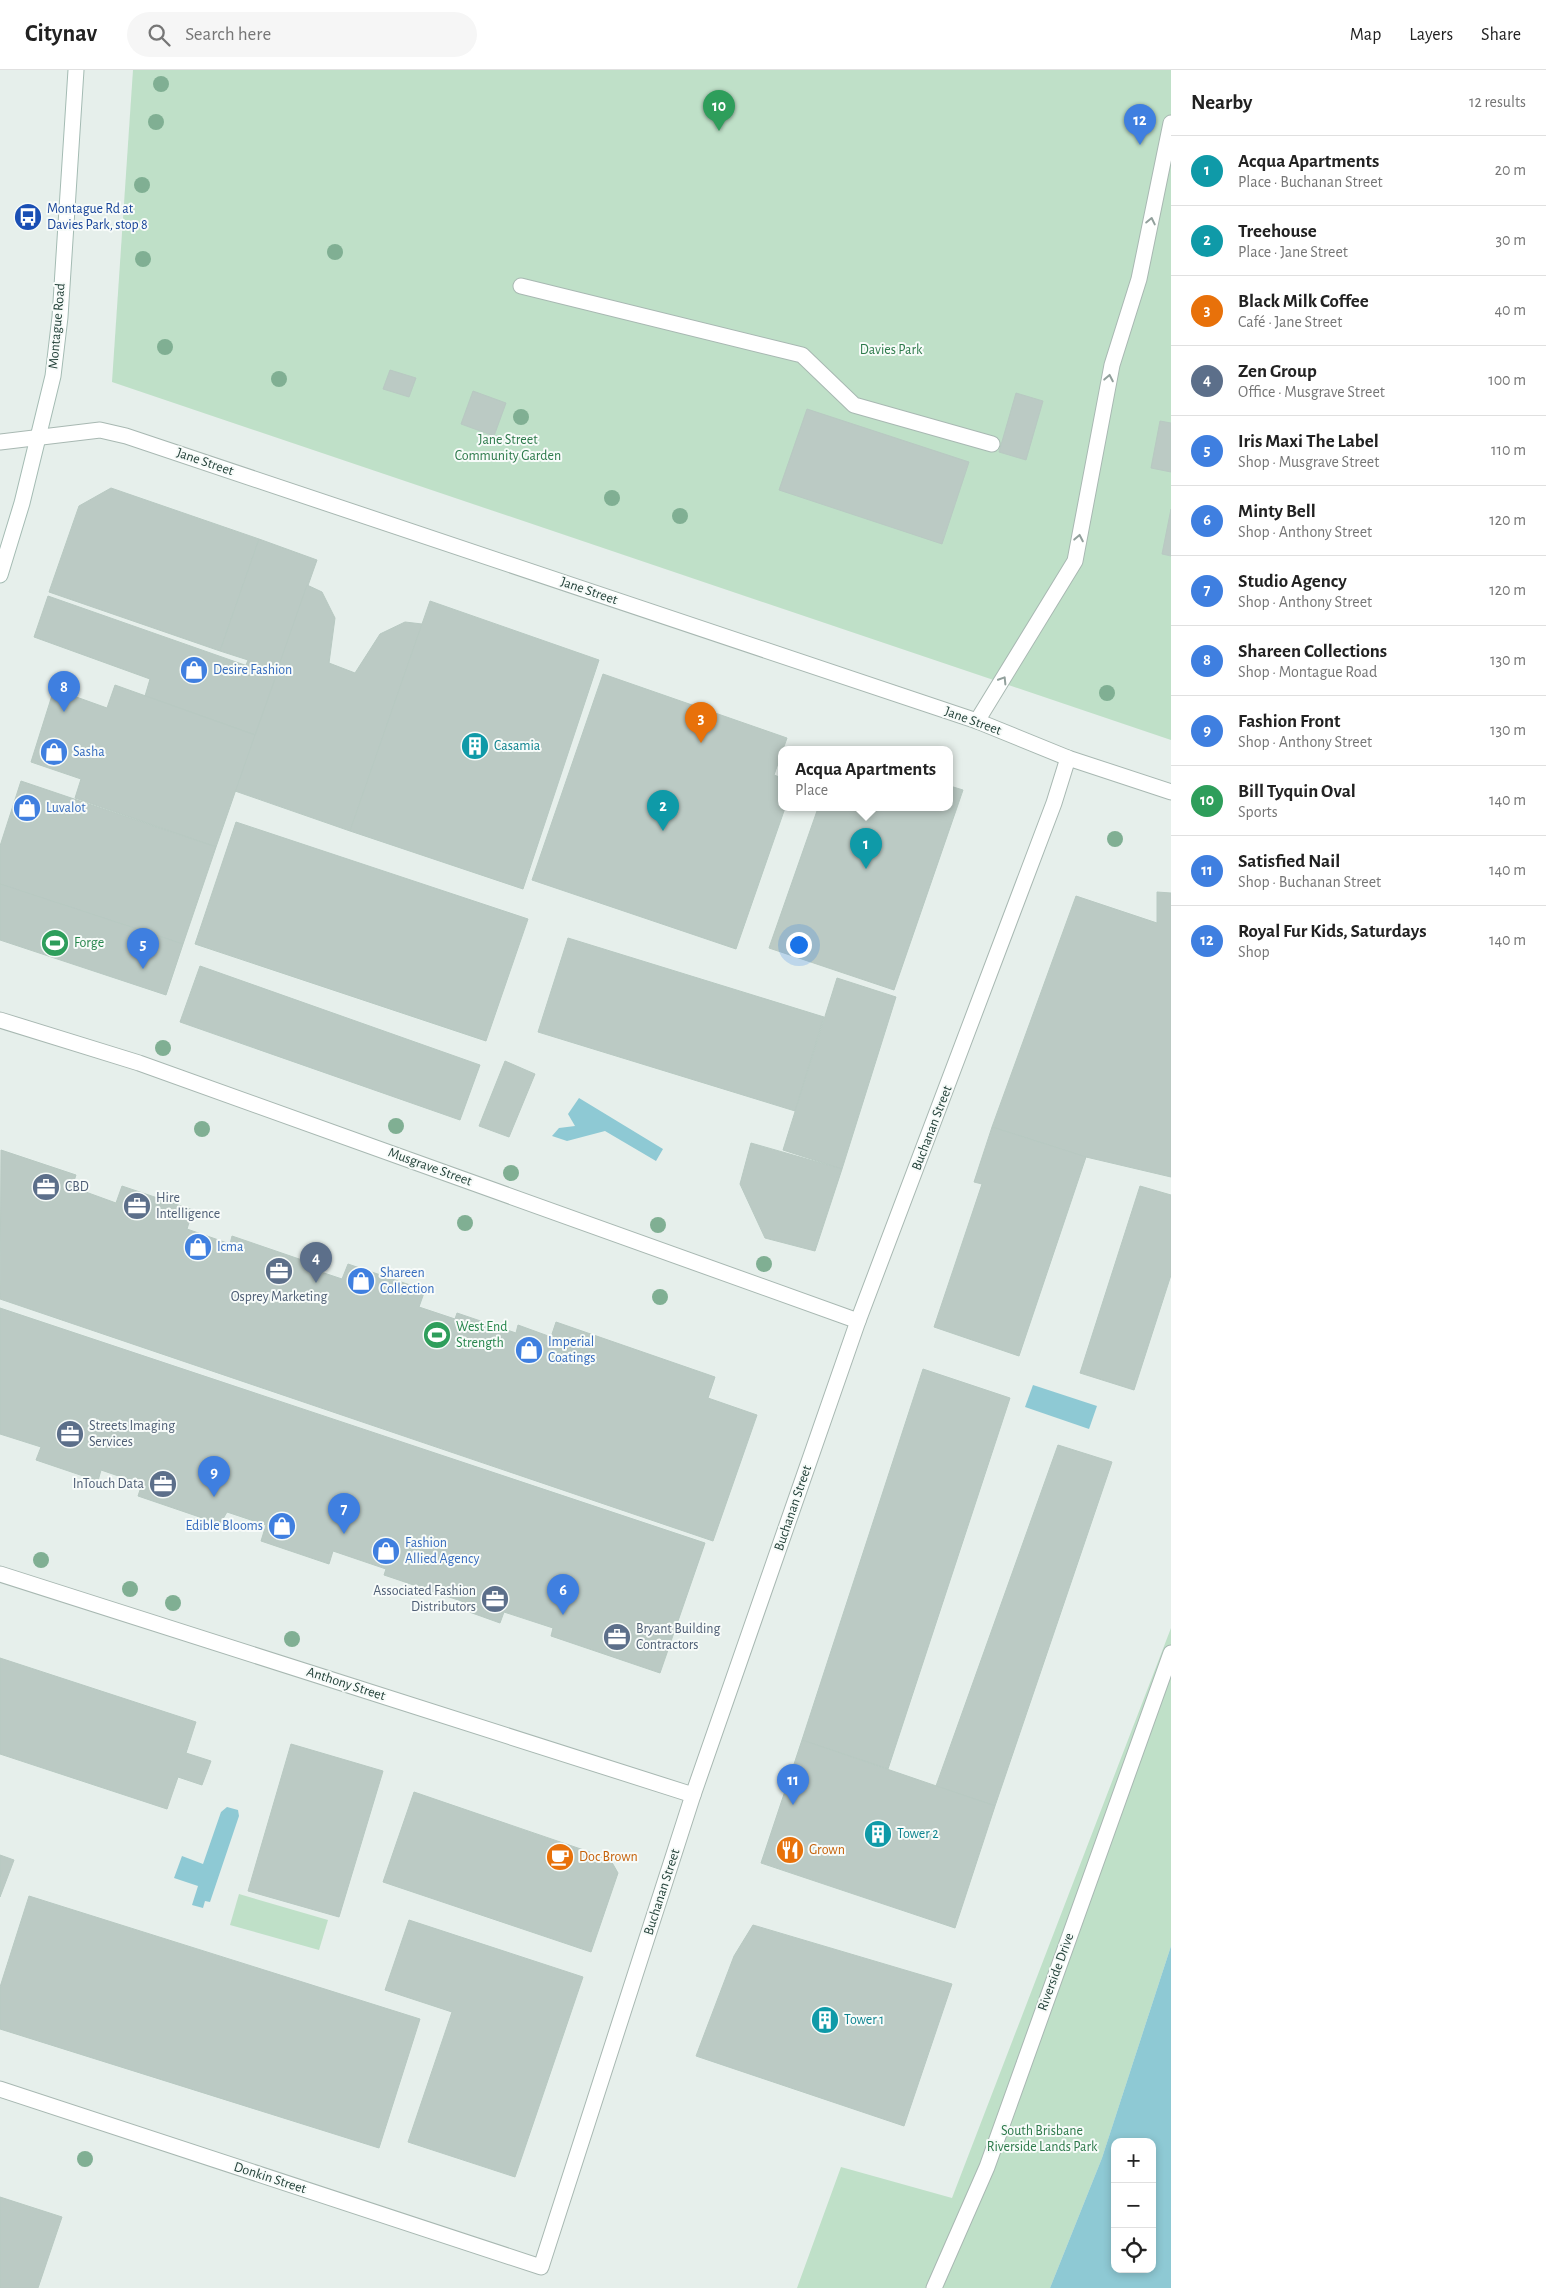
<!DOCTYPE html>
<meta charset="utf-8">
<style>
body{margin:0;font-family:"Alegreya Sans",sans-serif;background:#f6f6f6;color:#222}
.controls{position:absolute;right:15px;bottom:15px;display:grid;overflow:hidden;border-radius:10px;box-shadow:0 2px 8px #0003}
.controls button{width:45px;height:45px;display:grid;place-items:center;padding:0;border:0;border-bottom:1px solid #e0e0e0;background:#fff;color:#222;font:25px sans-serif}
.you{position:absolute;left:798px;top:874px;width:18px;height:18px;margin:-12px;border:4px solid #fff;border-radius:50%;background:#1a73e8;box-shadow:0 0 0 8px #1a73e833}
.badge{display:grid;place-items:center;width:32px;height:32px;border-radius:50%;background:#0b8043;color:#fff;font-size:16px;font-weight:700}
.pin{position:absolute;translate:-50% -41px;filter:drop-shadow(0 1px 2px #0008)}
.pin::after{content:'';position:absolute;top:26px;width:18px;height:15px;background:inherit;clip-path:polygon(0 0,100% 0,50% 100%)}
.popup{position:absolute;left:778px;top:676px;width:175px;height:65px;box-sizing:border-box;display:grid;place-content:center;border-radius:10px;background:#fff;filter:drop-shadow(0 1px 4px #0005);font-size:16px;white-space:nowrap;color:#767676}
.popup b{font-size:19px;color:#222}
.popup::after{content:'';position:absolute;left:50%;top:100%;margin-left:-10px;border:10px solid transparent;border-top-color:#fff}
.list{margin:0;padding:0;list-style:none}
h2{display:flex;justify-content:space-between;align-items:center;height:65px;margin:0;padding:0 20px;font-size:21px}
h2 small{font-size:16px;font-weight:400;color:#767676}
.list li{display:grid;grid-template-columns:32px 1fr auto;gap:15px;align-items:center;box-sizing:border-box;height:70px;padding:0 20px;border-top:1px solid #e0e0e0}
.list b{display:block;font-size:19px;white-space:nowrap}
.list p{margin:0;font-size:16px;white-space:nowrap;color:#767676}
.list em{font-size:16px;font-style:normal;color:#767676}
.icon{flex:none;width:28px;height:28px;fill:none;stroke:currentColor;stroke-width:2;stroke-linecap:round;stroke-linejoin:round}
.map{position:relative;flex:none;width:1171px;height:2218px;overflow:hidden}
header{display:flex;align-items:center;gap:30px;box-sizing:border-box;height:70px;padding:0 25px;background:#fff;border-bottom:1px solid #e0e0e0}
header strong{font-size:24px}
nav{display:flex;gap:28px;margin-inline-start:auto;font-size:18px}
.search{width:350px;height:45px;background:#f6f6f6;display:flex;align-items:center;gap:12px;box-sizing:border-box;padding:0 18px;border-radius:28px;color:#767676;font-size:19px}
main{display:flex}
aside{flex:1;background:#fff}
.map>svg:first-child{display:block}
</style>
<header>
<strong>Citynav</strong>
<div class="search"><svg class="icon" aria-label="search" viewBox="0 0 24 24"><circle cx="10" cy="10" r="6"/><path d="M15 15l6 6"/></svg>Search here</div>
<nav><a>Map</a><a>Layers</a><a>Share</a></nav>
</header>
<main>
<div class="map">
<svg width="1171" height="2218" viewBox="0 0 1171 2218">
<rect width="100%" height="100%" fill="#e6efeb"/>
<g fill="#bfe0c8">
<path d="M133,0H1171V670L112,312Z"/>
<path d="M1171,1558V1876L1102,2088L1050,2218H797L841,2097L952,2128Z"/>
<path d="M239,1824L328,1850L319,1880L230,1855Z"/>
</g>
<g fill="#8ec9d4" fill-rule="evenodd">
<path d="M579,1028L663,1079L656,1091L605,1061L567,1071L552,1066L559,1058L575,1056L568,1044Z"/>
<path d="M1033,1315L1097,1336L1089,1359L1025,1337Z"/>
<path d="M227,1737L238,1740L239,1746L210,1832L205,1831L203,1838L192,1835L198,1816L174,1808L182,1786L203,1794L221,1742Z"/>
<path d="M1171,1876V2218H1050L1102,2088ZM1115,2072H1152V2199H1115Z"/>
</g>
<g fill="#bbcac4" stroke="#b8c9c2">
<path d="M390,300L416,308L409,327L383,319Z"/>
<path d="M473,321L506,333L494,366L461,354Z"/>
<path d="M1016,323L1043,331L1026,390L999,382Z"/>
<path d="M807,339L969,392L942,474L779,420Z"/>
<path d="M1160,351L1171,353V402L1151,398Z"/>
<path d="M111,418L259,469L220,581L49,522L79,436Z"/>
<path d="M1171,439V486L1162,484Z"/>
<path d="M259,469L317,490L276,606L246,595L248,590L220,581Z"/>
<path d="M307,515L322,522L335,548L329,593L355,603L380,564L405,552L422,554L350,761L235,721Z"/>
<path d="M48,526L276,606L255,665L145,626L150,609L34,567Z"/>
<path d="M430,531L599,590L523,819L350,761Z"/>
<path d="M603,604L787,668L774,705L782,708V738H785L736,879L532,810Z"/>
<path d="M115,615L255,665L216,777L75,728L81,709L31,692L54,619L107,638Z"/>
<path d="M21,711L216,777L183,874L0,814V776Z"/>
<path d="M950,716L963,720L894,920L769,878L818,738H950Z"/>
<path d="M236,752L528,849L486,971L195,874Z"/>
<path d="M0,814L183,874L166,925L0,870Z"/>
<path d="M1157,822L1171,823V1107L1086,1087L992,1057L1076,826L1157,853Z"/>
<path d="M568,868L824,947L795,1041L538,962Z"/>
<path d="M200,896L480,995L460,1050L180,952Z"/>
<path d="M837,908L896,927L842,1099L783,1080Z"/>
<path d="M505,991L535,1004L509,1067L479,1056Z"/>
<path d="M992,1057L1086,1087L1019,1286L934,1257L982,1114L974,1112Z"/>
<path d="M751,1073L842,1099L815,1181L765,1168L740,1114Z"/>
<path d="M1,1080L76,1105L72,1117L116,1133L122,1116L193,1140L187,1159L230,1174L232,1166L305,1191L303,1196L342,1209L348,1194L425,1220L419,1237L455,1249L457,1243L516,1263L518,1255L551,1267L556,1252L715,1307L708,1328L757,1345L713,1471L0,1229Z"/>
<path d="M1140,1116L1171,1125V1205L1134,1320L1080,1303Z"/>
<path d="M0,1238L705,1473L660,1603L551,1566L553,1558L504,1542L500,1553L461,1539L464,1532L384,1505L386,1499L333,1481L329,1494L261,1471L266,1455L227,1442L220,1454L138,1426L142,1414L101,1400L98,1411L36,1390L41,1377L0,1364Z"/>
<path d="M923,1299L1010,1328L888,1699L802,1670Z"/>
<path d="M1058,1375L1112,1392L995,1736L936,1716Z"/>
<path d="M0,1588L196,1652L186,1683L211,1691L202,1715L178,1707L167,1739L0,1684Z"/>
<path d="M802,1670L995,1736L955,1858L761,1793Z"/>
<path d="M291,1674L383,1701L339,1847L248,1821Z"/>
<path d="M414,1722L610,1789L618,1803L591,1882L383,1812Z"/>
<path d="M0,1785L14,1790L0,1827Z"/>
<path d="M29,1826L420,1949L379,2078L0,1959V1917Z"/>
<path d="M409,1850L583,1907L515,2107L408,2072L452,1942L385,1920Z"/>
<path d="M753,1855L952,1914L904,2056L696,1986L734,1886Z"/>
<path d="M0,2127L62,2147L38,2218H0Z"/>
</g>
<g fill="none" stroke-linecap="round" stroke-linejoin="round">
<defs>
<g id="lane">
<path d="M521,216L802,285L854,335L992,374"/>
<path d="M977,651L1075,491L1112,295L1139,209L1171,53"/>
</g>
<g id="street">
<path d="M0,372L100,360L126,366L977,651L1068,688L1171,722"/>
<path d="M0,950L139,993L858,1251"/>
<path d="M0,1504L693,1725"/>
<path d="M0,2019L541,2197L693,1725L858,1251L1054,733L1068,688"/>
<path d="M934,2218L987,2097L1171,1583"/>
</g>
<path id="secondary" d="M0,505L22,433L53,306L60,247L76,0"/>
</defs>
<use href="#lane" stroke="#a8b8b2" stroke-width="17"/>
<use href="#street" stroke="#a8b8b2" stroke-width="17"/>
<use href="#secondary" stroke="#a4bbb3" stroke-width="17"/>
<use href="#lane" stroke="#fff" stroke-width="15"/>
<use href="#street" stroke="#fff" stroke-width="15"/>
<use href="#secondary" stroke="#fff" stroke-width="15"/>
</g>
<g fill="#80af93">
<circle cx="161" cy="14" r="8"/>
<circle cx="156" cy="52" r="8"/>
<circle cx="142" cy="115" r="8"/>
<circle cx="335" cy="182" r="8"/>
<circle cx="143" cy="189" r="8"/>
<circle cx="165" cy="277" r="8"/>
<circle cx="279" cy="309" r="8"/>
<circle cx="521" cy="347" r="8"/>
<circle cx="612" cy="428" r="8"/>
<circle cx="680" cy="446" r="8"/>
<circle cx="1107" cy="623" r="8"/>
<circle cx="1115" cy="769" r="8"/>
<circle cx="163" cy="978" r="8"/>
<circle cx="396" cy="1056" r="8"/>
<circle cx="202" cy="1059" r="8"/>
<circle cx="511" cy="1103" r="8"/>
<circle cx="465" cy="1153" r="8"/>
<circle cx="658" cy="1155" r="8"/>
<circle cx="764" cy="1194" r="8"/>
<circle cx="660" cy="1227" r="8"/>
<circle cx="41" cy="1490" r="8"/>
<circle cx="130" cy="1519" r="8"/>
<circle cx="173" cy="1533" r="8"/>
<circle cx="292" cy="1569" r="8"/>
<circle cx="85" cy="2089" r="8"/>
</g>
<defs><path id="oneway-chevron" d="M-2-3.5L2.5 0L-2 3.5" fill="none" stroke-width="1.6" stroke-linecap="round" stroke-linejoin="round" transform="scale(1.25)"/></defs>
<g stroke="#92a09c">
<use href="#oneway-chevron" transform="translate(1151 151) rotate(-78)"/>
<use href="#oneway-chevron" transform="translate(1109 308) rotate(-79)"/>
<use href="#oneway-chevron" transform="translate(1079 468) rotate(-79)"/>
<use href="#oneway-chevron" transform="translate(1003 610) rotate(-58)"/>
</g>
<defs>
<symbol id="bus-disc" viewBox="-11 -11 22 22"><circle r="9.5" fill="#1a4fb4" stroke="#f7fbf9"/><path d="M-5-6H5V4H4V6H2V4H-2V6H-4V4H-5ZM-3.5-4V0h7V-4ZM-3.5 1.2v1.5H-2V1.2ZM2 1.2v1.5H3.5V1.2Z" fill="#fff"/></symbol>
<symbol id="shop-disc" viewBox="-11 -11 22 22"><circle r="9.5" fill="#3f7fe0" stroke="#f7fbf9"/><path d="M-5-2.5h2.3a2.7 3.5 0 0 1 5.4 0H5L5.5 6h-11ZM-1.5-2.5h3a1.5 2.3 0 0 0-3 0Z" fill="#fff"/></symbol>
<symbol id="building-disc" viewBox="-11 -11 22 22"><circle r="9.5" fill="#0f9aa8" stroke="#f7fbf9"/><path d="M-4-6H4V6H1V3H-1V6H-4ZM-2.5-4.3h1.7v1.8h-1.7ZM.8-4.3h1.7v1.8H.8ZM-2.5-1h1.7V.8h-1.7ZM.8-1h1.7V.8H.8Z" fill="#fff"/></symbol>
<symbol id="stadium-disc" viewBox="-11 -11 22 22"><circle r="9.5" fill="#2e9e5b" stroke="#f7fbf9"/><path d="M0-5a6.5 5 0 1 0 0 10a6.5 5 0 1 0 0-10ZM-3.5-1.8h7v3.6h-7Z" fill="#fff"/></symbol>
<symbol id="office-disc" viewBox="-11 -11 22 22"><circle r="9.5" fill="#5c6f8a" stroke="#f7fbf9"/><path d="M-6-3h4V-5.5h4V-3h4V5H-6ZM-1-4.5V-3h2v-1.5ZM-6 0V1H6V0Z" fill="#fff"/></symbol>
<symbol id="restaurant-disc" viewBox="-11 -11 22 22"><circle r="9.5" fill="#e8710a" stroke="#f7fbf9"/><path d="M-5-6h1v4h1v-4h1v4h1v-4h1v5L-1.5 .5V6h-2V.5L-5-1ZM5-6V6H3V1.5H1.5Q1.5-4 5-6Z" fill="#fff"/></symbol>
<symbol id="cafe-disc" viewBox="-11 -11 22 22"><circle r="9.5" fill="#e8710a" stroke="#f7fbf9"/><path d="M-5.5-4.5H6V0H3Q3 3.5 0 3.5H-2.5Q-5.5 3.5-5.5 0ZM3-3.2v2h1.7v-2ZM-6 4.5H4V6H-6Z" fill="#fff"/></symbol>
</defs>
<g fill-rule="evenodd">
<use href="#bus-disc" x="12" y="131" width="32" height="32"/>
<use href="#shop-disc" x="178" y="584" width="32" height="32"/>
<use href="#building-disc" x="459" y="660" width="32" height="32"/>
<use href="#shop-disc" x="38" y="666" width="32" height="32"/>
<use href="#shop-disc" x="11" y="722" width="32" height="32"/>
<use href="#stadium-disc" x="39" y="857" width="32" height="32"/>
<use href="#office-disc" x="30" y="1101" width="32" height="32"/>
<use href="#office-disc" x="121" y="1120" width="32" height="32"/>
<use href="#shop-disc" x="182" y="1161" width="32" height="32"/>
<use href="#office-disc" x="263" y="1185" width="32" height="32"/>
<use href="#shop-disc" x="345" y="1195" width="32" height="32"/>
<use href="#stadium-disc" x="421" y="1249" width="32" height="32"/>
<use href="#shop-disc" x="513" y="1264" width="32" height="32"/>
<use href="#office-disc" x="54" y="1348" width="32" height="32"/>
<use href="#office-disc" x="147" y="1398" width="32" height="32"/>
<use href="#shop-disc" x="266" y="1440" width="32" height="32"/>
<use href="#shop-disc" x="370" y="1465" width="32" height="32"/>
<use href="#office-disc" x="479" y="1513" width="32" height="32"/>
<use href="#office-disc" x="601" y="1551" width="32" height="32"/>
<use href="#building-disc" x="862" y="1748" width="32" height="32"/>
<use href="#restaurant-disc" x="774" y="1764" width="32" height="32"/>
<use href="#cafe-disc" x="544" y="1771" width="32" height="32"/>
<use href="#building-disc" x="809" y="1934" width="32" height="32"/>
</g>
<g text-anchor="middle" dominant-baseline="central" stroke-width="4" stroke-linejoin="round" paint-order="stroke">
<g font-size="14" fill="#164399" stroke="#f7fbf9" text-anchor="start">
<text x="47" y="139">Montague Rd at<tspan x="47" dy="16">Davies Park, stop 8</tspan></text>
</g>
<g font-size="14" fill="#24423a" stroke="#f7fbf9">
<text transform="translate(57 256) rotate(-85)">Montague Road</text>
<text transform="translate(205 392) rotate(19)">Jane Street</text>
<text transform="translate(589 521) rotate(19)">Jane Street</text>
<text transform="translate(973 651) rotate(20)">Jane Street</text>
<text transform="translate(932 1058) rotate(-69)">Buchanan Street</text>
<text transform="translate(430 1097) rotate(20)">Musgrave Street</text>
<text transform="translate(793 1438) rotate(-71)">Buchanan Street</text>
<text transform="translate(346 1614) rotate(18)">Anthony Street</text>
<text transform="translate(662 1822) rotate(-72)">Buchanan Street</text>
<text transform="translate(1056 1902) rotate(-70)">Riverside Drive</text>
<text transform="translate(270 2108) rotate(18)">Donkin Street</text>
</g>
<g font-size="14" fill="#2d7a4b" stroke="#f7fbf9">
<text x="891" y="280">Davies Park</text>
<text x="508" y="370">Jane Street<tspan x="508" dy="16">Community Garden</tspan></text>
<text x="1042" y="2061">South Brisbane<tspan x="1042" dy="16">Riverside Lands Park</tspan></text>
</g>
<g font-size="14" fill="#366cbe" stroke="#f7fbf9" text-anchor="start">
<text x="213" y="600">Desire Fashion</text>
<text x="73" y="682">Sasha</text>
<text x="46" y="738">Luvalot</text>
<text x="217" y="1177">Icma</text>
<text x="380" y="1203">Shareen<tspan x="380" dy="16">Collection</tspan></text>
<text x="548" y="1272">Imperial<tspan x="548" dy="16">Coatings</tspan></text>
<text x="263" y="1456" text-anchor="end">Edible Blooms</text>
<text x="405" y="1473">Fashion<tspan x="405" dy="16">Allied Agency</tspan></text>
</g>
<g font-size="14" fill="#0d838f" stroke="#f7fbf9" text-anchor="start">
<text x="494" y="676">Casamia</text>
<text x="897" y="1764">Tower 2</text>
<text x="844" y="1950">Tower 1</text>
</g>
<g font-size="14" fill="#27864d" stroke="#f7fbf9" text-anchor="start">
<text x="74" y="873">Forge</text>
<text x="456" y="1257">West End<tspan x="456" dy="16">Strength</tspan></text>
</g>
<g font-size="14" fill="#4e5e75" stroke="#f7fbf9" text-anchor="start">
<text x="65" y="1117">CBD</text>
<text x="156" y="1128">Hire<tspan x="156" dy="16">Intelligence</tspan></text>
<text x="279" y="1227" text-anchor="middle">Osprey Marketing</text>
<text x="89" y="1356">Streets Imaging<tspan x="89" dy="16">Services</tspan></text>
<text x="144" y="1414" text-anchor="end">InTouch Data</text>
<text x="476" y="1521" text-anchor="end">Associated Fashion<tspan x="476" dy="16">Distributors</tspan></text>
<text x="636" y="1559">Bryant Building<tspan x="636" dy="16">Contractors</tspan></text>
</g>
<g font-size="14" fill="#c56008" stroke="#f7fbf9" text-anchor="start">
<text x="809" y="1780">Grown</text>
<text x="579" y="1787">Doc Brown</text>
</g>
</g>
</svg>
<div class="controls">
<button>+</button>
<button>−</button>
<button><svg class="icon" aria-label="locate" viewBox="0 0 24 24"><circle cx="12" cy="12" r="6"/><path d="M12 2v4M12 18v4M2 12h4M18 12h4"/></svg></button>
</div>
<div class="you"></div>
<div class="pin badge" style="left:866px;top:799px;background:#0f9aa8">1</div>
<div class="popup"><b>Acqua Apartments</b>Place</div>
<div class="pin badge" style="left:663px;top:761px;background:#0f9aa8">2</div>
<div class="pin badge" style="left:701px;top:673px;background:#e8710a">3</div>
<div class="pin badge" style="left:316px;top:1213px;background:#5c6f8a">4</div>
<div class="pin badge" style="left:143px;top:899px;background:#3f7fe0">5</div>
<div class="pin badge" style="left:563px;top:1545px;background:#3f7fe0">6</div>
<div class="pin badge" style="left:344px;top:1464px;background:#3f7fe0">7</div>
<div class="pin badge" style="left:64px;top:642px;background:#3f7fe0">8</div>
<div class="pin badge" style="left:214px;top:1427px;background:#3f7fe0">9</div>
<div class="pin badge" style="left:719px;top:61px;background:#2e9e5b">10</div>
<div class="pin badge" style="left:793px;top:1735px;background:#3f7fe0">11</div>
<div class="pin badge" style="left:1140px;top:75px;background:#3f7fe0">12</div>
</div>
<aside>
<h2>Nearby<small>12 results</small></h2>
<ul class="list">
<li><span class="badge" style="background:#0f9aa8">1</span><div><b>Acqua Apartments</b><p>Place · Buchanan Street</p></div><em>20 m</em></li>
<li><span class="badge" style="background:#0f9aa8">2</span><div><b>Treehouse</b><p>Place · Jane Street</p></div><em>30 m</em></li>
<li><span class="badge" style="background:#e8710a">3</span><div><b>Black Milk Coffee</b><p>Café · Jane Street</p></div><em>40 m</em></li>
<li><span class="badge" style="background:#5c6f8a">4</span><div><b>Zen Group</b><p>Office · Musgrave Street</p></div><em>100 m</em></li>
<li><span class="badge" style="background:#3f7fe0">5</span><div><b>Iris Maxi The Label</b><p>Shop · Musgrave Street</p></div><em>110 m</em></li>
<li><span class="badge" style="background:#3f7fe0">6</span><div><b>Minty Bell</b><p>Shop · Anthony Street</p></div><em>120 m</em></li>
<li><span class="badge" style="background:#3f7fe0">7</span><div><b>Studio Agency</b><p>Shop · Anthony Street</p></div><em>120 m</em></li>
<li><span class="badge" style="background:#3f7fe0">8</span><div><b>Shareen Collections</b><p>Shop · Montague Road</p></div><em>130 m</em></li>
<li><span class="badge" style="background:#3f7fe0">9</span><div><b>Fashion Front</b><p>Shop · Anthony Street</p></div><em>130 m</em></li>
<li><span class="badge" style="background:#2e9e5b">10</span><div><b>Bill Tyquin Oval</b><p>Sports</p></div><em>140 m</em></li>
<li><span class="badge" style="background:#3f7fe0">11</span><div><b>Satisfied Nail</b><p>Shop · Buchanan Street</p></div><em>140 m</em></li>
<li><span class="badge" style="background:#3f7fe0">12</span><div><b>Royal Fur Kids, Saturdays</b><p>Shop</p></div><em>140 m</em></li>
</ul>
</aside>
</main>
